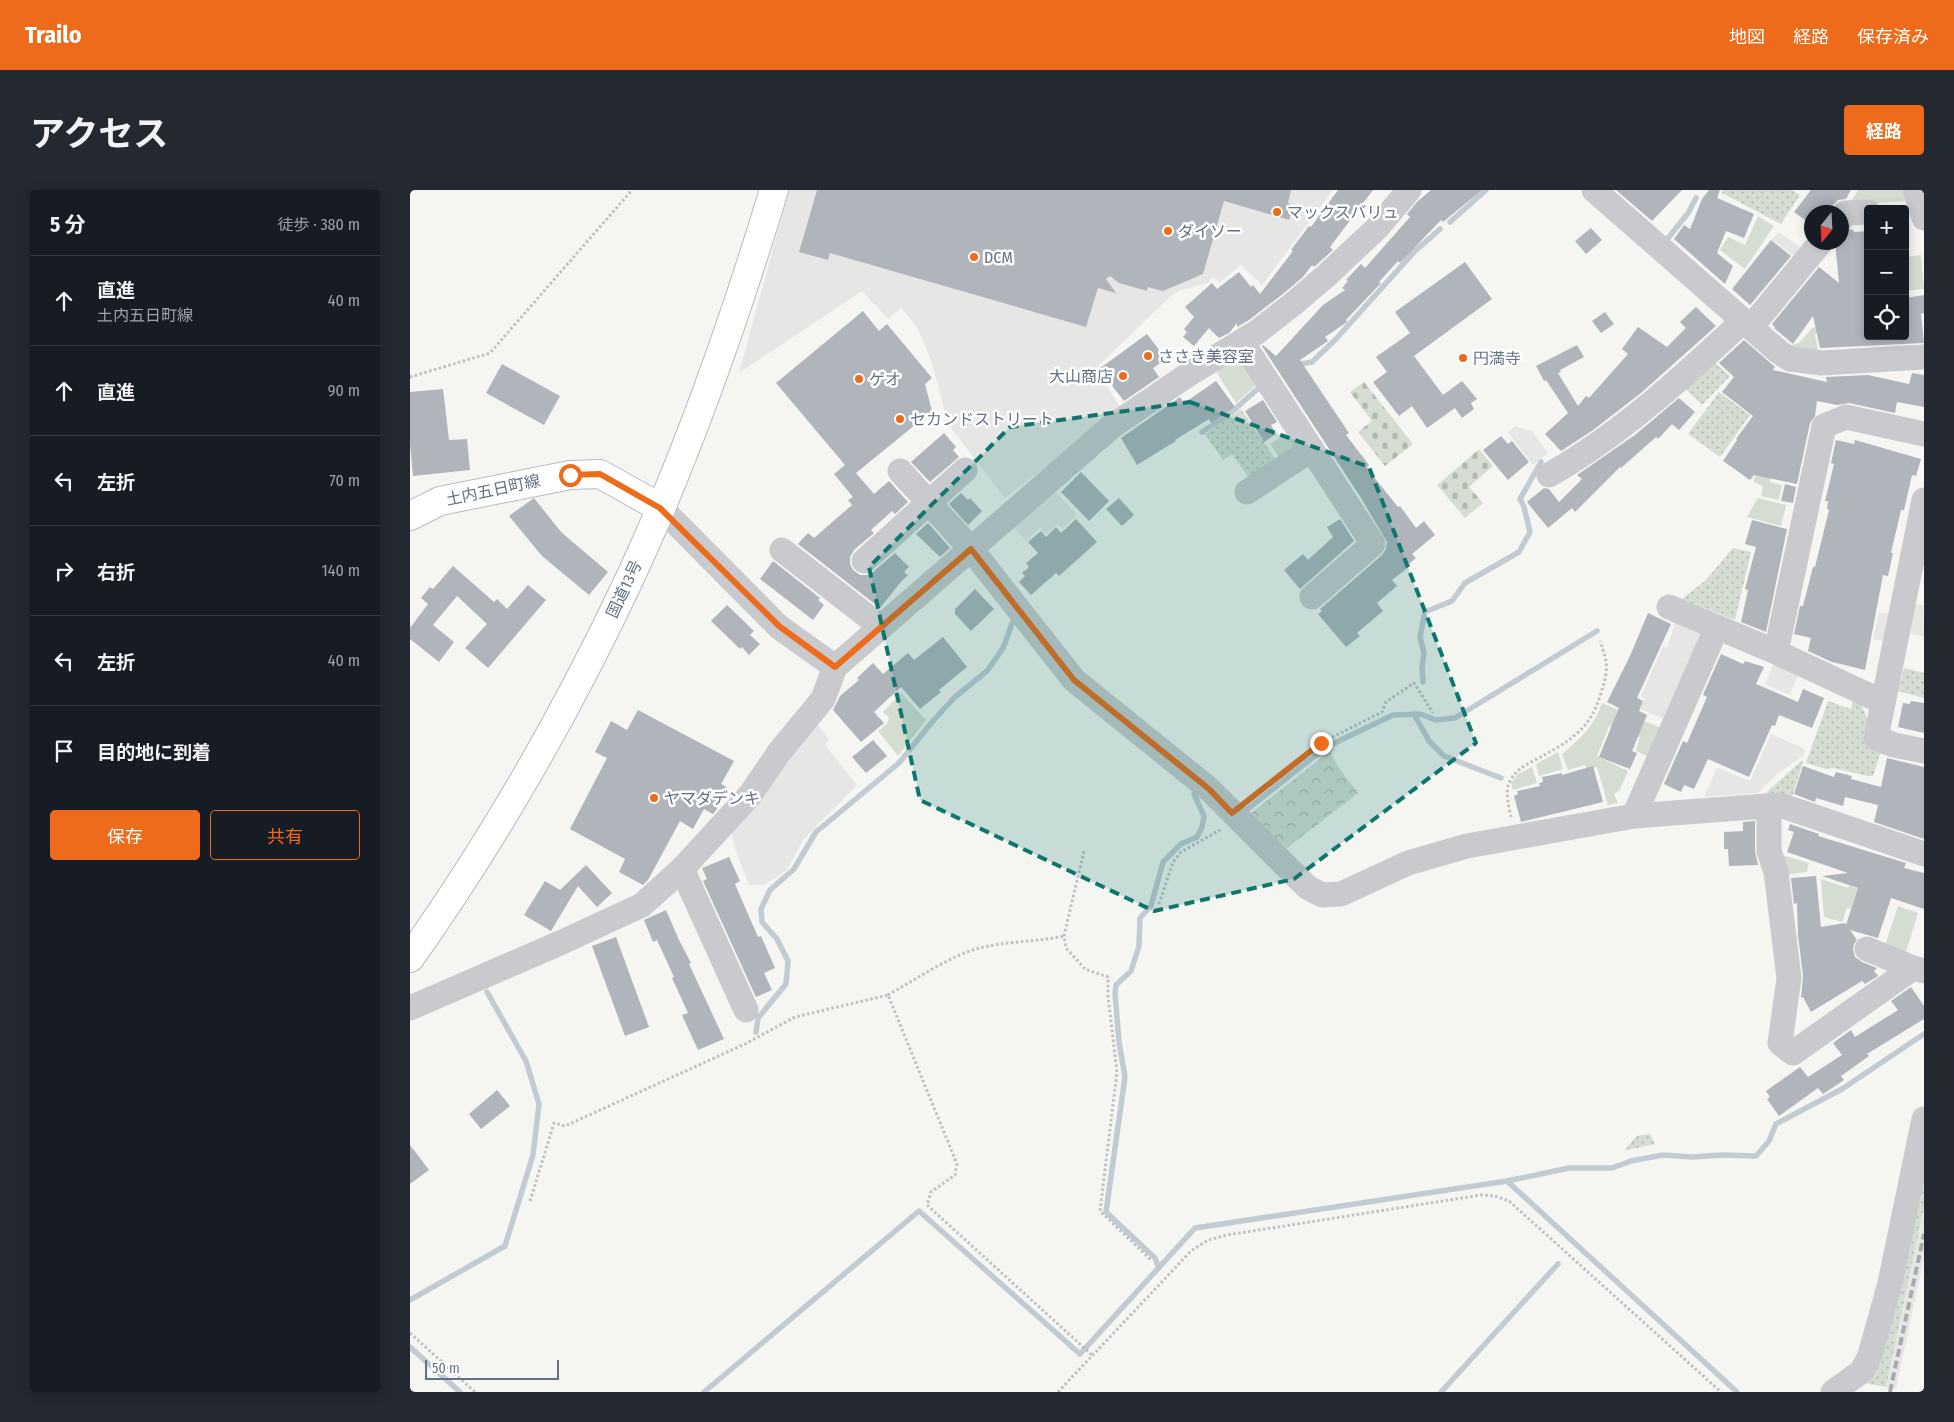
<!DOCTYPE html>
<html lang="ja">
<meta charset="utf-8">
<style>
body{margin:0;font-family:"Fira Sans Condensed","Noto Sans JP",sans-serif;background:#242831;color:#f1f3f6}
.controls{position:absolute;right:15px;top:15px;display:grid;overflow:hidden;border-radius:5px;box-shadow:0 2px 12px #0003}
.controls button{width:45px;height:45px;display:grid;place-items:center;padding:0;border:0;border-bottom:1px solid #363941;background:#171b24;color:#f1f3f6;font:25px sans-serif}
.compass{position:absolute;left:1394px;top:15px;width:45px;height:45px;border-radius:50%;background:#171b24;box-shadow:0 2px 12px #0003;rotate:198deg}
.scale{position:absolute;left:15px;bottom:12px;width:134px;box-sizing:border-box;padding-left:5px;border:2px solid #637185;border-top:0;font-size:14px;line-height:18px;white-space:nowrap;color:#637185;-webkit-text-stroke:4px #fff;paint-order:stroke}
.stop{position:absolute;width:15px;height:15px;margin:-11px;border:4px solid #ed6b1a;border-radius:50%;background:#fff}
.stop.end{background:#ed6b1a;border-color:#fff;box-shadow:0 1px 5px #0008}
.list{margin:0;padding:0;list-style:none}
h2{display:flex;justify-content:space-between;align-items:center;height:65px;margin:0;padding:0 20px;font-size:21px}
h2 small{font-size:16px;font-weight:400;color:#9ea1a6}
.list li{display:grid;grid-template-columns:32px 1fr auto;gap:15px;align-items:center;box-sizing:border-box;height:90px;padding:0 20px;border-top:1px solid #363941}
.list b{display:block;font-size:19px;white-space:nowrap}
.list p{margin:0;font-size:16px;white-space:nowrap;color:#9ea1a6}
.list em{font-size:16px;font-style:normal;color:#9ea1a6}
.actions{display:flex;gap:10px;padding:15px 20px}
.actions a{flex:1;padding:11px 0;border:1px solid #ed6b1a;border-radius:5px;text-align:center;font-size:18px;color:#ed6b1a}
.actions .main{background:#ed6b1a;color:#fff}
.icon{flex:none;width:28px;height:28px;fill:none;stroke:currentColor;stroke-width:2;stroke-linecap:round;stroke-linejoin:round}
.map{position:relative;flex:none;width:1514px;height:1202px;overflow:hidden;border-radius:5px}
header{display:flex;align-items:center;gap:30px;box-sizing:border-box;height:70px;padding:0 25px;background:#ed6b1a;color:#fff}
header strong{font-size:24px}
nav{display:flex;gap:28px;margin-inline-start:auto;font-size:18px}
.intro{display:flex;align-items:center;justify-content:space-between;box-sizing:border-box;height:120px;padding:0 30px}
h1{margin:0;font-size:35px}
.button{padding:12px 22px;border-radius:5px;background:#ed6b1a;color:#fff;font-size:18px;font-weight:700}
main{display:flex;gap:30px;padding:0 30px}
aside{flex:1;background:#171b24;border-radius:5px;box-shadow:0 2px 12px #0003}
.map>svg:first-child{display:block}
</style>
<header>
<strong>Trailo</strong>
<nav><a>地図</a><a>経路</a><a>保存済み</a></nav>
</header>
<div class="intro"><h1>アクセス</h1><a class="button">経路</a></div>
<main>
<aside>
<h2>5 分<small>徒歩 · 380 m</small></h2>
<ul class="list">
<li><svg class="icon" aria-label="ahead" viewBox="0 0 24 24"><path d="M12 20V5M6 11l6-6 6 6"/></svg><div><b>直進</b><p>土内五日町線</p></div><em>40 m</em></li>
<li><svg class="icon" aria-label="ahead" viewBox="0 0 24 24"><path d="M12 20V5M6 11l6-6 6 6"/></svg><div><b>直進</b></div><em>90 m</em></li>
<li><svg class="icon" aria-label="left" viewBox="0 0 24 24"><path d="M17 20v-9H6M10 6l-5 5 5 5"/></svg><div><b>左折</b></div><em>70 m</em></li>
<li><svg class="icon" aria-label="right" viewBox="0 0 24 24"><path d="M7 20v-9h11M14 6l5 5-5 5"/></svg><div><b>右折</b></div><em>140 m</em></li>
<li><svg class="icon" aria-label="left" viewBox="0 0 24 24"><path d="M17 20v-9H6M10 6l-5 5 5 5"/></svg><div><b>左折</b></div><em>40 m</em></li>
<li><svg class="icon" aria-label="arrive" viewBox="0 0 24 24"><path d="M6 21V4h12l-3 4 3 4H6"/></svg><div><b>目的地に到着</b></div></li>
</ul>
<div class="actions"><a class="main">保存</a><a>共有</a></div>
</aside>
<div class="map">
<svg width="1514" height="1202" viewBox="0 0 1514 1202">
<defs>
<pattern id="grass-dots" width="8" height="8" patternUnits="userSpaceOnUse" patternTransform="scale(1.25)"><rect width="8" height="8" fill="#d5ddd2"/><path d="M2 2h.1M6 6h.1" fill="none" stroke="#b0b8b0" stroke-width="1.8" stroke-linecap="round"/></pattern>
<pattern id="forest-crowns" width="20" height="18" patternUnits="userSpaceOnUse" patternTransform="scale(1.25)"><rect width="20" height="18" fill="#d5ddd2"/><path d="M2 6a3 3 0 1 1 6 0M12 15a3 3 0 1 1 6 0" fill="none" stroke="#b0b8b0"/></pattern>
<pattern id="cemetery-stones" width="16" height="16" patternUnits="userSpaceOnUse" patternTransform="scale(1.25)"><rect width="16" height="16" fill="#d5ddd2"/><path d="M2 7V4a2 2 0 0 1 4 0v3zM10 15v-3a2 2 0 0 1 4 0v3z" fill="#b0b8b0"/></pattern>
</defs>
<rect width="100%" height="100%" fill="#f5f6f2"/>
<g fill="#e6e6e5">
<path d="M379,0H923L852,95L831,75L810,92L802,87L798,93L771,100L761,106L686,178L711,219L595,308L538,234L521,170L507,137L491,118L478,129L452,101L329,183Z"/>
<path d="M1368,42L1392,58L1386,67L1362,50Z"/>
<path d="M1105,236L1122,241L1138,263L1123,275L1098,242Z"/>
<path d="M642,298L667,325L652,339L647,334L636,344L630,338L616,351L601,335Z"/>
<path d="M1504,414L1513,415L1514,446L1498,443Z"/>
<path d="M1469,422L1479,424L1474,451L1463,449Z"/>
<path d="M1266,430L1294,442L1256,530L1230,519L1235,508L1231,506L1253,456L1257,458Z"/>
<path d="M1365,470L1390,481L1380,505L1355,494Z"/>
<path d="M407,534L419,549L415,555L447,595L393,650L377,680L354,695H339L326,661L320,637Z"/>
<path d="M1361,544L1395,559L1394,565L1366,585L1348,603L1294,607L1307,578L1340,591Z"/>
<path d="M1514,1017V1068L1486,1199L1476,1197Z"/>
</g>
<g fill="url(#grass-dots)">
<path d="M1313,0H1382L1390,5L1371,34L1312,3Z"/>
<path d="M1301,169L1320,186L1292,215L1274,198Z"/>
<path d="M1309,202L1340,225L1310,267L1278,244Z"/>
<path d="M831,219L867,271L840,289L822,264L813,270L795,244Z"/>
<path d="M1323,358L1341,362L1325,430L1272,409L1296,390Z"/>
<path d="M1494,478L1514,483V508L1488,501Z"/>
<path d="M1445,506L1448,507L1471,561L1463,586H1457L1424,578L1416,579L1396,573L1418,511L1441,519Z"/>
<path d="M1391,571L1393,572L1381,610L1356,603Z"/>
<path d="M1240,944L1245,954L1214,961L1227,946Z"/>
<path d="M1514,963V1017L1476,1197L1455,1193Z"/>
</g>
<path fill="url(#forest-crowns)" d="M920,561L928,577L948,603L877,658L839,625Z"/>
<g fill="url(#cemetery-stones)">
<path d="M954,192L1003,254L975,276L948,242L962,231L940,202Z"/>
<path d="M1069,259L1083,276L1059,297L1073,313L1055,328L1027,295Z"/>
</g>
<g fill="#d5ddd2">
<path d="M1448,0H1496L1497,11L1439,15Z"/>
<path d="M1348,26L1364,36L1335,79L1310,60L1318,47L1335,55Z"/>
<path d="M1511,65L1514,99L1495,101V67Z"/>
<path d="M1420,134L1422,140L1405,144L1409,165L1382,163V155L1389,153L1402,138Z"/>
<path d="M831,163L850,192L826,213L805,180Z"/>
<path d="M880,241L888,258L870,269L860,254Z"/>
<path d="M1365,253L1360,292L1372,295L1369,310L1351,306L1353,297L1343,291L1357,263Z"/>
<path d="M1348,308L1376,315L1371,336L1337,327Z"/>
<path d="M491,503L516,530L488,566L468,541L477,534L479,528L473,522Z"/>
<path d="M1192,513L1251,538L1239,567L1226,561L1230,547L1199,536L1187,566L1218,581L1210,600L1204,604L1208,613L1198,615L1187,577L1177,580L1175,575L1158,580L1152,564C1170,549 1185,535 1192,513Z"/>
<path d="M1148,562L1153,579L1129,586L1126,574Z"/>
<path d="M1122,577L1127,593L1103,600L1101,593L1108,584Z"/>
<path d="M1372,665L1399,673L1397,682L1374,685Z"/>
<path d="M1411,689L1438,698L1439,695L1448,699L1441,719L1437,718L1432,732L1414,727Z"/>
<path d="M1488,716L1508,723L1495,765L1474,758Z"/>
</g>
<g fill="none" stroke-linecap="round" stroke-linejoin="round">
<g stroke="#c3cbd2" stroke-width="5.5">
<path d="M1040,32L1076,0"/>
<path d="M1255,52L1278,23L1286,8"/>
<path d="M885,175L902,172L926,149L1004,62L1030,39"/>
<path d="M792,242L818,225L850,197"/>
<path d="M1013,492L1012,477L1014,463L1010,447L1015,422L1042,411L1055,393L1109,362L1120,342L1114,317L1110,309L1131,272"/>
<path d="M1004,524L1019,551L1034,566L1091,588"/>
<path d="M835,621L916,557L983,525L1010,524L1026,530L1045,528L1187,441"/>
<path d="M346,842L348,828L376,794L378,771L367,749L352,732L351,719L360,700L384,679L406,642L489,573L522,532L545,507L577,481L593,458L603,431"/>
<path d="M1097,991L1327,1202"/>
<path d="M749,1078L745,1068L696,1022L715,887L709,852L705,803L706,795L721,781L729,756L730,728L741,716L753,672L771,654L787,647L792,637L794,626L784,604"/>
<path d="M0,1110L95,1056L123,965L129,914L116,871L77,802"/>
<path d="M0,1157L50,1202"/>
<path d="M294,1202L509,1021L670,1164L785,1038L1097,991L1159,978H1202L1221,971L1253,965L1282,967L1313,965L1346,966L1359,951L1366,934L1432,899L1514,844"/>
<path d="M1031,1202L1148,1074"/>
</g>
</g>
<g fill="#b0b5bc">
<path d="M407,0H881L878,13L884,15L879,30L814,11L793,84L753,101L738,97L737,101L709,93L700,86L696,89L706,103L688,98L676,137L420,63L418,70L389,62Z"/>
<path d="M928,0H963L920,57L923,60L904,77L902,75L893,87L874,103L839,130L827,137V133L819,143L809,148L799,138L784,156L773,147L777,142L774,139L784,127L775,117L802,93L807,99L829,82L841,97L843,95L850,104L883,61L881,60L899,36L901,37Z"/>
<path d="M1021,0H1072L1033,32L1031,30L990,73L988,71L969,92L971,93L936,130L937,132L915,147L918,151L890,170L939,243L936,245L959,275L956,277L988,317L990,316L1006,338L1014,331L1025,345L1002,364L1006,368L999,374L1000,376L982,390L987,396L967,413L973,421L947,443L950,446L936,457L908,424L912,421L910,419L972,365L976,359L977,352L951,308L852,156L853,155L866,166L913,115L935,100L932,98L938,91L936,90L951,74L955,78L1000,27L997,24L1007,12Z"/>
<path d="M1206,0H1272L1242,31Z"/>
<path d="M1299,0H1310L1307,8L1344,24L1334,48L1316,41L1307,63L1323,76L1315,94L1264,49L1274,35L1280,39L1292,9Z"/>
<path d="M1401,0H1441L1436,9L1428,10L1423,15L1419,22H1402V35L1384,22Z"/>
<path d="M1181,38L1192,50L1176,64L1165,51Z"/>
<path d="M1441,39L1445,42L1458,41V146H1495V108L1514,105V123L1511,124L1514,153L1410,158L1403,126L1383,154L1364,138L1365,137L1362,134L1409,77L1429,93L1425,52H1432V42Z"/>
<path d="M1361,50L1381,66L1340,115L1322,99Z"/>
<path d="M1055,72L1082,109L1004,166L1033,205L1052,191L1067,209L1061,213L1064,219L1052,228L1045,218L1017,238L1002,216L989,226L963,192L977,182L966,167L1000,143L985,122Z"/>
<path d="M1286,117L1306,136L1231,203L1183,240L1151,261L1135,244L1158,223L1136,190L1134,191L1126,176L1167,155L1174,167L1150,180L1151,182L1148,183L1168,216L1176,206L1179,208L1218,164L1212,159L1228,137L1257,157L1276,138L1270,132Z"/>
<path d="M453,121L469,141L477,134L522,188L515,194L522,221L446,283L464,304L479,291L498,312L485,324L482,321L461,340L464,343L444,360L440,367V374L443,380L450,385H457L463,382L485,363L499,377L494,382L498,385L490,393L470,418L388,354L398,343L404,348L442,315L438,310L443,307L424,284L435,275L366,193Z"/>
<path d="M1195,122L1204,134L1191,143L1182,131Z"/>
<path d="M737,144L753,165V171L743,178L749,187L714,211L689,179Z"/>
<path d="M1334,150L1365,177L1363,180L1417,192L1416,187L1458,185L1499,194L1502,183L1514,185V217L1487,212L1485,223L1439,213L1427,215L1407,211L1405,226L1400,233L1387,294L1344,285L1340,290L1313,271L1327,250L1326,249L1343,226L1312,202L1324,187L1309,173Z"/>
<path d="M92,174L150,206L134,235L76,203Z"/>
<path d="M806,191L825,217L801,233L799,229L765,250L766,251L727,275L711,248L770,207L774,213Z"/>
<path d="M33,199L39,250L57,249L60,280L3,286L0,254V202Z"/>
<path d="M1269,208L1285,222L1269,240L1262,234L1248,249L1246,247L1211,278L1210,277L1165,322L1162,318L1138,338L1117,312L1134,298L1139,299L1149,312L1172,289L1167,285L1225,245Z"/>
<path d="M853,210L867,232L861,235L866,244L854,252L835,221Z"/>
<path d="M534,243L546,257L543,260L549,267L520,292L501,272Z"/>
<path d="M1091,246L1098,254L1102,251L1119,272L1098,290L1073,260Z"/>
<path d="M1426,250L1444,254L1445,250L1511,269L1506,286L1502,285L1494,320H1491L1481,363H1483L1478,386L1473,385L1455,480L1422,472L1398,461L1401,448L1384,444L1390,416H1393L1403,377H1405L1419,320L1417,319L1418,311H1415L1424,274L1421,273Z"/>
<path d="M671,282L699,311L679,331L651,302Z"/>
<path d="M1375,294L1386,297L1383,313L1371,311Z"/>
<path d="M551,303L558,310L560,308L572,321L558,335L539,314Z"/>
<path d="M124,308L151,342L198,382L179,405L132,366L99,326Z"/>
<path d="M709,308L724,325L712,336L696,319Z"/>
<path d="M666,329L687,352L649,386L646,383L621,405L609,392L615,386L612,383L619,377L616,373L628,363L618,352L631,341L636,347L646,337L651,343Z"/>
<path d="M930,329L944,351L890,399L874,380L893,364L898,370L923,347L917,337Z"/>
<path d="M1342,330L1377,339L1356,442L1331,432L1338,400L1335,399L1346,357L1335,354Z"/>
<path d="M518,333L540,358L530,367L506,344Z"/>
<path d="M363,371L410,408L408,410L414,415L403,430L350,389Z"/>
<path d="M43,376L84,412L87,409L97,419L118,395L136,410L78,478L55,458L77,434L47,406L23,435L44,452L29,472L0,449V438L18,414L11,408L20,397L23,399Z"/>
<path d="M565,399L584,419L561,441L545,424V419Z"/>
<path d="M317,415L344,441L340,445L350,454L339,465L332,457L330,459L301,431Z"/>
<path d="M1238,423L1261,434L1227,508L1233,511L1229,521L1237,525L1222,561L1227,563L1220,579L1189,567L1209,518L1197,512L1220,466Z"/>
<path d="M533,447L557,477L529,500L531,502L510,519L491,497L464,522L474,533L451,552L423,520L430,506L449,490L447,488L463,473L473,484L498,463L504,470Z"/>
<path d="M1311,464L1333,474L1335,471L1354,477L1346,494L1388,512L1393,499L1414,508L1402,538L1369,525L1365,536L1362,535L1339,587L1298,569L1284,599L1274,595L1271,602L1254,594L1273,551L1277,553L1297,507L1293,505Z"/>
<path d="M1501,511L1514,513V543L1488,537L1493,513L1500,514Z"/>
<path d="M228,520L324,571L311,594L318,598L305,622L303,624L294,619L283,639L270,631L238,690L233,695L209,682L215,669L160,639L197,568L185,562L201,531L217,540Z"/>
<path d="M463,550L477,566L456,583L442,567Z"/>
<path d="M1477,568L1514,577V649L1464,632L1468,615L1435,607L1433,616L1406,608L1405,612L1384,604L1393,576L1424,587L1426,582L1442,586L1441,589L1471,597Z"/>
<path d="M1183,576L1193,612L1111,632L1104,606L1108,604L1107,601L1130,596L1129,593L1133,592L1132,587L1152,583V585Z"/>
<path d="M1345,631V661L1348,675L1319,676L1318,659H1314V642L1333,641V632Z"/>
<path d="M1380,634L1409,644L1408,646L1496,673L1494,678L1514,683V719L1481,708L1468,748L1440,740L1447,750L1444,754L1443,760L1445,767L1452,772L1467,778L1464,781L1468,786L1455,794L1452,791L1401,822L1393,807L1391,808L1393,786L1388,745L1387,713L1384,714L1381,688L1406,686L1411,737L1435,733L1436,735L1448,698L1412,686L1438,683L1377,662L1384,642L1378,640Z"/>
<path d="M319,667L330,691L325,694L348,747L351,746L365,778L354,783L362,800L346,807L293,691L297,689L292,678Z"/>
<path d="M176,675L202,703L187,717L168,696L141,741L114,725L135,691L150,700Z"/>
<path d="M256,720L269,750L281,773L279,774L314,849L288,860L272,825L278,823L262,788L264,787L247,750L243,752L234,730Z"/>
<path d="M206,747L239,837L215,846L182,756Z"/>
<path d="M1501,797L1514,816V829L1457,864L1459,866L1431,886L1434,890L1413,904L1408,898L1369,926L1357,909L1360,907L1356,901L1390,877L1398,887L1432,865L1423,853L1441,840L1445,847L1488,820L1481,811Z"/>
<path d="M87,900L100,916L71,939L59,924Z"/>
<path d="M0,955L19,980L0,994Z"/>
</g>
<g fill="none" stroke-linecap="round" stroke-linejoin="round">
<defs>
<path id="major" d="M0,326L30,311L160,285L190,284L251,318"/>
<path id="highway" d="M0,768C84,649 157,522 219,390C278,264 324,132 364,0"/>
</defs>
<use href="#major" stroke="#b8bbc0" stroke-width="30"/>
<use href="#highway" stroke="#b7babe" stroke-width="30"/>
<g stroke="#bfc0c3" stroke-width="3" stroke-dasharray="2.5 2.5" stroke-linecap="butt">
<path d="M0,187L80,163L222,0"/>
<path d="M838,610L911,553L972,522L976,512L1004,493L1023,523"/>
<path d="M1101,627C1099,618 1095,601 1099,593C1105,580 1115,575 1127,569C1158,552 1179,541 1190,506C1198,482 1199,475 1190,451"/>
<path d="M674,661L654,746L656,758L675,779L698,787V806L707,882L690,1021L742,1071"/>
<path d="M749,714L763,672L771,662L810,640"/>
<path d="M478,805C503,791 543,764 570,758C597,751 626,752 654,746"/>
<path d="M120,1011L144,933L155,936L335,854L385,827L478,805L547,974L545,985L521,1002L517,1015L682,1165"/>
<path d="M0,1143L65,1202"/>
<path d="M648,1202L781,1061L798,1050L817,1045L1071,1005L1085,1006L1099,1011L1311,1202"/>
</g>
<g stroke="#c8cace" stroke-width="25">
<path d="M1184,0L1369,162L1380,169L1412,173L1514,167"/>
<path d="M1505,0L1514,28"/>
<path d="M1432,28L1435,23L1458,22"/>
<path d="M1341,137L1411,52"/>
<path d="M832,152L963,354L902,407"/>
<path d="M490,281L561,359L664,490L799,599L897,697L912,705L931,704L998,673L1057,656L1224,626L1370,615L1514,664"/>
<path d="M1139,285C1211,244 1273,187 1333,131"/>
<path d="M837,302L902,259"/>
<path d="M1514,310L1466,548L1484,555L1514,561"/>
<path d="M251,318L369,437L425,477"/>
<path d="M372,360L471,437"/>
<path d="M454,371L555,280"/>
<path d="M1259,417L1366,462L1473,512"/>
<path d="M1366,462L1414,236L1436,227L1514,244"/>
<path d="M1359,616V661L1366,682L1379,788L1370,853L1383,863L1503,778L1514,781"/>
<path d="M1224,626L1307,437"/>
<path d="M272,679L336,820"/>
<path d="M1457,759L1503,778"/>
<path d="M0,818L150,753L232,715L272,679L340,605L370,561L413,509L425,477L701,237L779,184L847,142L883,114L917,85L967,38L999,0"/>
<path d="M1423,1202L1452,1181L1460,1165L1480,1093L1514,929"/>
</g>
<use href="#major" stroke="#fff" stroke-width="28"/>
<use href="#highway" stroke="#fff" stroke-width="28"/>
<path stroke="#a5aab1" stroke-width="4" stroke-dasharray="8 4" stroke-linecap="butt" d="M1480,1202L1514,1044"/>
</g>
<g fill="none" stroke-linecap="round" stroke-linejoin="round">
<path stroke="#ed6b1a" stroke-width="6" d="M160,285L190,284L250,318L369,436L425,477L561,359L664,490L799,599L822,623L911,553"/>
</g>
<path fill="#0f766e" fill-opacity="0.2" stroke="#0f766e" stroke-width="4" stroke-dasharray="10 6" stroke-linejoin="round" d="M780,212L959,277L1066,553L884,689L744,721L510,610L459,377L600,237Z"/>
<g fill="#ed6b1a" stroke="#fff" stroke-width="2">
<circle cx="867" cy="22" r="5"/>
<circle cx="758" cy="41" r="5"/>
<circle cx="564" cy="67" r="5"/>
<circle cx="738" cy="166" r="5"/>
<circle cx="1053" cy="168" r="5"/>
<circle cx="713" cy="186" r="5"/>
<circle cx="449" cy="189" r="5"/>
<circle cx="490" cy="229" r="5"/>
<circle cx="244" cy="608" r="5"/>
</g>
<g text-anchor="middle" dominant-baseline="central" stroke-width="5" stroke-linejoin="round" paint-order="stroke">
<g font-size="16" fill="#637185" stroke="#fff" text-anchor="start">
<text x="877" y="22">マックスバリュ</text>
<text x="768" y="41">ダイソー</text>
<text x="574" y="67">DCM</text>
<text x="748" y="166">ささき美容室</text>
<text x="1063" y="168">円満寺</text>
<text x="703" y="186" text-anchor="end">大山商店</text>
<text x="459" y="189">ゲオ</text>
<text x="500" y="229">セカンドストリート</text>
<text x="254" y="608">ヤマダデンキ</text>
</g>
<g font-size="16" fill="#637185" stroke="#fff">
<text transform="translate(83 300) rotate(-12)">土内五日町線</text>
<text transform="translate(214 399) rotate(-65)">国道13号</text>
</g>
</g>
</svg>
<div class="controls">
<button>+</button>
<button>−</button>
<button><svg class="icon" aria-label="locate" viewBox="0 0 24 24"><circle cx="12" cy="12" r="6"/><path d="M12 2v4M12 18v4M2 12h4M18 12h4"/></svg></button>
</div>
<svg class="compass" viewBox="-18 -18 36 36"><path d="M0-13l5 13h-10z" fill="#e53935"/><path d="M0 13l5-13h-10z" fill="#9ea1a6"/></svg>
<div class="scale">50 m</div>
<div class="stop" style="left:160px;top:285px"></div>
<div class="stop end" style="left:911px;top:553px"></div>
</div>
</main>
